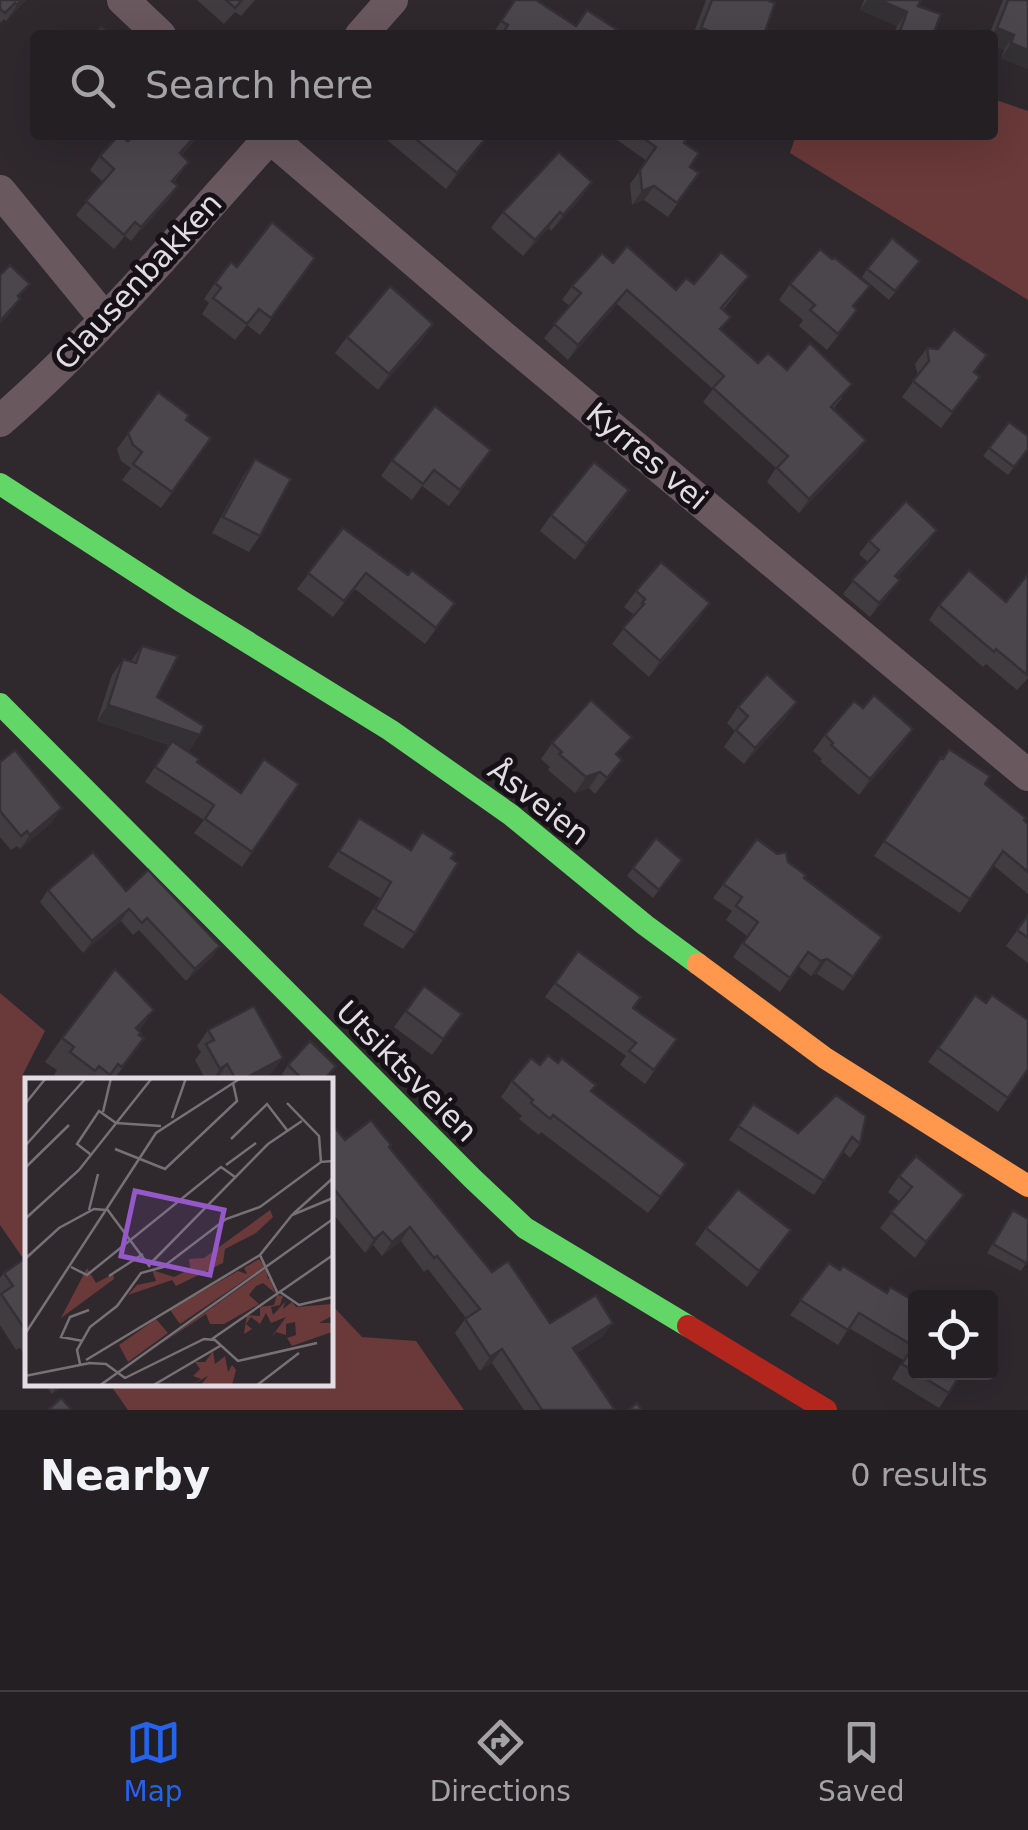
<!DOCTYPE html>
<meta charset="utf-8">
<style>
body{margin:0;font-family:"DejaVu Sans",sans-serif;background:#2f2c2f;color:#f1f3f6}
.controls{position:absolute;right:30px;bottom:30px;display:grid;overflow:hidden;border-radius:10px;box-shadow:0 10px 40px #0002}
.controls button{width:90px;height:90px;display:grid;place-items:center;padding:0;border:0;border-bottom:2px solid #403d40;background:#231f22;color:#f1f3f6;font:50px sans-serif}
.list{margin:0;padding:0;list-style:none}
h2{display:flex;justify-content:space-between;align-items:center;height:130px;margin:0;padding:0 40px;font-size:42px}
h2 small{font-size:32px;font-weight:400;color:#a3a2a5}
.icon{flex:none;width:55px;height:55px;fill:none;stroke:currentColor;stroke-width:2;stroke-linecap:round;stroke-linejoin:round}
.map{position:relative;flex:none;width:1028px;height:1410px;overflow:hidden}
.search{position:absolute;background:#231f22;box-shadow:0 10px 40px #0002;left:30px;right:30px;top:30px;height:110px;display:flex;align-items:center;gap:25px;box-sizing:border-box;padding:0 35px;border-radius:10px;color:#a3a2a5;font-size:38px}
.sheet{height:280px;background:#231f22}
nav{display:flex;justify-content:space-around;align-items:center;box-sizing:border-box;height:140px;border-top:2px solid #403d40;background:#231f22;font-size:28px;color:#a3a2a5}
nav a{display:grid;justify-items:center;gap:5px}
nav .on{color:#2563eb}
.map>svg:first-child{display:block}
</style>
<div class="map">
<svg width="1028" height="1410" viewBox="0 0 1028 1410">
<rect width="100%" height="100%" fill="#2f292e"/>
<g fill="#6a3939">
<path d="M993,99L1028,111V300L790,153L796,135H993Z"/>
<path d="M0,993L45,1031L22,1076L28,1080L27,1264L0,1225Z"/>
<path d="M330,1303L362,1337L416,1341L464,1410H128L109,1383L330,1382Z"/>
</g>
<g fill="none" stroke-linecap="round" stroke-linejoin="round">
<g stroke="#69585e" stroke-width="32">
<path d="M123,0L160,35"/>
<path d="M361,35L392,0"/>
<path d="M267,135L502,336L1028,775"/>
<path d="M0,191L105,319"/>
<path d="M0,421C99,335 184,233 272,135"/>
</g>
<g stroke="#63d668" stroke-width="22">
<path d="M0,484L181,601L390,730L511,815L645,925L698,964"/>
<path d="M0,704L473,1179L525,1228L688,1326"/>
</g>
<path stroke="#ff974d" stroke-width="22" d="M698,964L825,1058L1028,1186"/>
<path stroke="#b3261e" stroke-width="22" d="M688,1326L826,1410"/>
</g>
<g fill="#403c40">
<path d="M0,0H26L6,21L4,19L0,23Z"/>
<path d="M197,0H255L241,16L235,12L224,24Z"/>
<path d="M515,0L576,26L611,35H492Z"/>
<path d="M706,0H767L764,35H693Z"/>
<path d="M864,0H921L918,6L933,35H894L897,26L860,10Z"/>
<path d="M1003,0H1028V69L1001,58L1004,50L993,46V35H989Z"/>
<path d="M133,135H199L182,155L189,162L174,182L178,186L168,200L131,241L125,236L114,249L76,215L103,182L90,170L100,156L128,141Z"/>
<path d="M381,135H483L475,154L446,189Z"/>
<path d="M610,135H685L684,143L690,167L699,173L668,217L644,200L632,205L630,184L647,161Z"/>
<path d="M532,182H592L581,198L551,231L549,228L523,256L491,228L503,212Z"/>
<path d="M315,258L260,335L247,325L235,340L202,314L209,303L204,299L215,283L237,267Z"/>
<path d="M920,261L889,300L862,277L867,269Z"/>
<path d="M613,263L676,290L694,284L739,290L723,310L721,330L758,363L787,370L842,398L833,409L866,440L856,454L799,513L767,482L776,468L703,402L713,389L617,304L568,360L544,338L570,306L562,300L572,286Z"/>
<path d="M790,284L854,307L846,326L827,350L799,326L803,320L779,300Z"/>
<path d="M433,324L422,340L378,390L335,353L347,337Z"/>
<path d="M927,348L975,372L968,393L941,428L902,397L918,375L915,364Z"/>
<path d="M158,392L186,420L211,438L161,508L122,480L131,468L121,461L117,449Z"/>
<path d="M1009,422L1028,449L1008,475L983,456Z"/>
<path d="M255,459L260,536L249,552L212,533L244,475Z"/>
<path d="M392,460L480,466L449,506L422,486L412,500L381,476Z"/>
<path d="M629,490L575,560L540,531L551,515Z"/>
<path d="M343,528L408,575L455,603L425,644L355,589L333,617L297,589Z"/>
<path d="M869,541L928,544L897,577L890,593L870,617L843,594L868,562L859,554Z"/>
<path d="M1028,574V678L1017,690L986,664L983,667L929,620L939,605L1006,602Z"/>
<path d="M636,591L699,619L649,677L612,644L634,615L624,607Z"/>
<path d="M142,646L157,697L189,751L186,750L197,762L241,793L299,784L242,867L194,833L204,820L145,782L169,745L97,721L112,675L123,659L131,661Z"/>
<path d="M738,707L786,718L744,764L724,747L735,731L727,723Z"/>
<path d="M863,708L913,729L902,745L859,795L820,761L822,759L813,751L825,735Z"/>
<path d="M552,743L618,756L622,760L595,794L589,788L575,793L548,770L550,767L541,759Z"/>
<path d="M941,757L985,784L1028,824V894L993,865L960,913L874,856Z"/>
<path d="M0,762L52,822L20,849L17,846L11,850L0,837Z"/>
<path d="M359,818L410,850L422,832L415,933L403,949L363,925L380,898L328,867Z"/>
<path d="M656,838L682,860L653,898L627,876Z"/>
<path d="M757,839L788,862L804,878L882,937L843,991L817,974L811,976L798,966L780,992L733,957L747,936L726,920L732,911L713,898Z"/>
<path d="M48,890L126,891L220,946L211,958L186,981L139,930L133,935L121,921L83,953L40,902Z"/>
<path d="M1028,915V963L1006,946Z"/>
<path d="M578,951L633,1008L677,1039L645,1084L620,1065L626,1056L545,997Z"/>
<path d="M424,986L462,1014L432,1055L394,1027Z"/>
<path d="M975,995L1028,1069L998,1112L928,1062Z"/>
<path d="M208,1030L271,1074L260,1080H206L195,1060L201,1052L197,1046Z"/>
<path d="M139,1031L127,1062L113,1080H61L54,1075L57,1070L45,1062L62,1038Z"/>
<path d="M288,1065L331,1075L326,1080H289L282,1074Z"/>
<path d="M540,1065L591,1092L674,1180L648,1213L541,1132L539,1135L519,1119L522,1116L501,1097L512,1081Z"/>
<path d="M836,1095L860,1144L850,1158L843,1151L814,1195L729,1140L753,1104L798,1133Z"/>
<path d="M330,1121L345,1140L390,1148L492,1272L550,1323L603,1336L577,1353L615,1410H524L492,1363L480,1371L455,1333L466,1318L428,1269L424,1272L401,1241L382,1256L373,1245L365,1253L330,1210Z"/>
<path d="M899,1176L964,1195L915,1258L880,1228L900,1202L888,1192Z"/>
<path d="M1013,1210L1028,1260L1021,1271L987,1253Z"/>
<path d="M706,1228L791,1230L747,1287L695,1244Z"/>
<path d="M28,1256V1359L20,1348L16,1350L0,1325V1278L4,1273Z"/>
<path d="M829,1263L886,1293L916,1302V1372L949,1393L939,1408L892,1379L903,1360L849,1328L838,1345L790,1315Z"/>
<path d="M44,1382H69L52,1394Z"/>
</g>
<g fill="#343134">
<path d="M22,0H26L6,21L17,5Z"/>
<path d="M867,0H880L907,12L897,26L860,10Z"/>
<path d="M701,28L720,35H696Z"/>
<path d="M997,28L1014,35L1004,50L993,46L992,35Z"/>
<path d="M1011,43L1028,50V69L1001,58Z"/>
<path d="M196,135H199L170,167L180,153Z"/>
<path d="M486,138L475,154L446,189L457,173Z"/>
<path d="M592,182L581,198L551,231L563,215Z"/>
<path d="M178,186L168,200L131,241L141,227Z"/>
<path d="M654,186L644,200L632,205L642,191Z"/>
<path d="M560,212L549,228L523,256L535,240Z"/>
<path d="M627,290L617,304L568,360L578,345Z"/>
<path d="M20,299L9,315L0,324V321Z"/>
<path d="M433,324L422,340L378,390L389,374Z"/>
<path d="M866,440L856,454L799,513L809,499Z"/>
<path d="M629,490L618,507L575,560L586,544Z"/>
<path d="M937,530L928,544L886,589L895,576Z"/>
<path d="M900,580L890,593L870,617L879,603Z"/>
<path d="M710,603L699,619L649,677L660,661Z"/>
<path d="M797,702L786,718L744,764L755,748Z"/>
<path d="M108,705L200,735L189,751L97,721Z"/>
<path d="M913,729L902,745L859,795L870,779Z"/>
<path d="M622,760L611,776L595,794L607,778Z"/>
<path d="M600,772L589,788L575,793L586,777Z"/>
<path d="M62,808L52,822L20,849L30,835Z"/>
<path d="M129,909L121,921L83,953L92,941Z"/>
<path d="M220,946L211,958L186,981L195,969Z"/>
<path d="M827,959L817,974L811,976L821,961Z"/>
<path d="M154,1010L138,1033L136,1028Z"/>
<path d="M283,1058L271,1074L260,1080H242Z"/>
<path d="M227,1064L217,1080H212L220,1069Z"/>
<path d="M964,1195L953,1211L915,1258L926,1242Z"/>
<path d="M410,1227L401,1241L382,1256L392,1242Z"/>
<path d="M383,1232L373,1245L365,1253L374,1239Z"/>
<path d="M613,1323L603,1336L563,1362L573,1348Z"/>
<path d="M502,1349L492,1363L480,1371L490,1357Z"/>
<path d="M60,1382H69L52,1394Z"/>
</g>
<g fill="#4a464b" stroke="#343134" stroke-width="2.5">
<path d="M0,0H22L17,5L15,3L5,13L0,9Z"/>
<path d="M226,0H242L235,8Z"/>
<path d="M515,0H536L576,26L587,10L616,29L611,35H502L508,25L501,21Z"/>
<path d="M712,0H767L775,3L764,35H720L701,28Z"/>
<path d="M880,0H921L918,6L941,14L933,35L899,34L907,12Z"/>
<path d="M1008,0H1028V50L1011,43L1014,35L997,28Z"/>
<path d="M101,27L111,35H95Z"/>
<path d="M119,135L128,141L133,135H196L180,153L189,162L172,181L178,186L141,227L135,222L124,235L86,201L114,169L100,156Z"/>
<path d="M411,135H483L486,138L457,173Z"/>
<path d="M639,135H685L688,137L684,143L699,153L690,167L699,173L677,203L654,186L642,191L640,170L656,147Z"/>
<path d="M559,152L592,182L563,215L560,212L535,240L503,212Z"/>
<path d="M272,222L315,258L271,318L259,309L247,324L213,298L221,288L215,283L231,262L237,267Z"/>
<path d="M892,238L920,261L895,291L867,269Z"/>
<path d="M627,246L676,290L686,278L694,284L721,252L749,276L721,308L731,317L720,329L758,363L768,353L787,370L810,343L852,384L831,407L866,440L809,499L777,468L788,456L713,388L724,376L627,290L578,345L554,324L581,293L572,286L602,253L613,263Z"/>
<path d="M820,249L832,259L835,258L870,286L853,306L857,310L838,334L810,310L815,305L790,284Z"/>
<path d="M10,265L30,284L18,296L20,299L0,321V275Z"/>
<path d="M390,286L433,324L389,374L347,337Z"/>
<path d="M954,329L987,355L974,372L980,377L952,412L913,381L929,361L927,348L938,349Z"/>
<path d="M158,392L189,415L186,420L211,438L172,492L133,464L142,452L133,445L128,433Z"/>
<path d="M435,406L491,450L460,490L434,470L423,484L392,460Z"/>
<path d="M1009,422L1028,436V449L1014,467L989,448Z"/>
<path d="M255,459L291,479L260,536L223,517Z"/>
<path d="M594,462L629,490L586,544L551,515Z"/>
<path d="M906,501L937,530L895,576L900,580L879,603L852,580L879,550L869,541Z"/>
<path d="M343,528L408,575L412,570L455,603L436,628L366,573L344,601L308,573Z"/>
<path d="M661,562L710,603L660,661L623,628L644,604L642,603L645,599L636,591Z"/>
<path d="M969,570L1006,602L1028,574L1027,675L996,649L994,652L939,605Z"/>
<path d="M142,646L178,656L157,697L204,726L200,735L108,705L123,659L136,663Z"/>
<path d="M767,674L797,702L755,748L736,730L748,716L738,707Z"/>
<path d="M874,695L913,729L870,779L831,745L833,743L825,735L854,701L863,708Z"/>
<path d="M591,700L632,737L616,754L622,760L607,778L600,772L586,777L559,754L562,752L552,743Z"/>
<path d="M172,741L199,759L197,762L241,793L264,759L299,784L252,852L205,819L214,805L155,767Z"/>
<path d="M949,749L990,776L985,784L1026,818L1024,820L1028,824V872L1003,851L970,899L884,841L941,757L943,759Z"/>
<path d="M15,750L62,808L30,835L27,831L21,836L0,811V762Z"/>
<path d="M359,818L411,850L422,832L455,853L451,858L458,863L415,933L375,909L391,882L339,851Z"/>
<path d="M656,838L682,860L659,890L633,868Z"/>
<path d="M757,839L777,854L786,852L788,862L806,875L804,878L882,937L853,977L827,959L821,961L808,952L790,978L743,943L758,922L736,906L742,897L723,884Z"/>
<path d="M93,852L126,891L148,870L220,946L195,969L147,918L142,923L129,909L92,941L48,890Z"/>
<path d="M1028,915V938L1017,930Z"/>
<path d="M578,951L641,997L633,1008L677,1039L654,1070L629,1051L636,1043L555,983Z"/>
<path d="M115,969L154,1010L136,1028L141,1033L139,1035L144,1038L122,1067L118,1064L110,1075L99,1066L95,1071L70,1052L74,1047L62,1038Z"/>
<path d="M424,986L462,1014L443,1039L406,1011Z"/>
<path d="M975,995L986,1003L992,995L1028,1020V1069L1008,1098L938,1048Z"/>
<path d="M254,1006L283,1058L242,1080H236L227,1064L220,1069L206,1044L214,1040L208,1030Z"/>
<path d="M310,1041L336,1066L324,1080H303L288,1065Z"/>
<path d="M548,1055L558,1063L562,1058L596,1085L591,1091L686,1164L660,1197L553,1115L550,1119L531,1103L533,1100L512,1081L531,1058L540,1065Z"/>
<path d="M836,1095L866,1116L860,1144L852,1137L824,1181L738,1126L753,1104L798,1133Z"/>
<path d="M371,1120L391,1145L389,1147L492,1272L508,1261L550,1323L596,1295L613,1323L573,1348L615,1410H542L502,1349L490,1357L465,1319L480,1309L437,1256L434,1258L410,1227L392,1242L383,1232L374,1239L330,1184V1121L345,1140Z"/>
<path d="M916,1156L964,1195L926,1242L891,1212L912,1187L899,1176Z"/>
<path d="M738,1189L791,1230L759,1271L706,1228Z"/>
<path d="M1013,1210L1028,1219V1260L1026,1263L993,1244Z"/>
<path d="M28,1256V1334L1,1294L13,1286L4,1273Z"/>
<path d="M829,1263L840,1270L843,1266L887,1293L890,1287L916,1302V1372H962L949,1393L902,1364L913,1346L859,1313L848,1330L800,1300Z"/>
<path d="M61,1398L72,1410H48Z"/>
<path d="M637,1403L642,1410H628Z"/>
</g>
<g text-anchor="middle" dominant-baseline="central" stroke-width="10" stroke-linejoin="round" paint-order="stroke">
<g font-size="30" fill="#e4dce3" stroke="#161115">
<text transform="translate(138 281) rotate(-47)">Clausenbakken</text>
<text transform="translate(647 456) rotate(40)">Kyrres vei</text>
<text transform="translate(539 802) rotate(38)">Åsveien</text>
<text transform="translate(407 1071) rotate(45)">Utsiktsveien</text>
</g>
</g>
<g transform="translate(25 1078)">
<rect width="308" height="308" fill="#2f292e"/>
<path d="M245,132L248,139L231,155L200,171L198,185L151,208L147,202L103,217L112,207L131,203L127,192L149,199L165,191L164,181L179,180ZM234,181L240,188L155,246L145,232L213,193L222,196L219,190ZM62,190L71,205L88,196L89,201L36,240ZM241,191L243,201H237H245L250,215L238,205L231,208L224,217L234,226L199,246H185L181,236L133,268ZM252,217L258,218L255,227L246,229L248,237L260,224L258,231L267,224L271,229L307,226V238L294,245H307V254L267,268L262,260L271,257L270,244L261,246V257L251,254L245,261L261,239L246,245L241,235L235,246L226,239L221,246L227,251L219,256L222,237L235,238V229L249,227ZM131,241L143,255L103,284L94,267ZM188,273L190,286L200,278L203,294L207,287L211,292L207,307H176L183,298L166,307L176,301L168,298L175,291L170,284H180Z" fill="#6a3939"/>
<path fill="none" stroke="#777176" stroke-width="2.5" d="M262,25L294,58L296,84L308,83M0,26L21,0M78,34L86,0M147,40L161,0M206,61L242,26L262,52M0,68L61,0M90,71L140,91L212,23L208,5M65,76L52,66L74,33L91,45L136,48M201,87L231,65M0,90L44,47M82,131L125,189M64,132L73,96M268,136L308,100M0,141L54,92L127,0M0,181L34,150L69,131L81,132M124,187L243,66L277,43M46,189L62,197L196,89L210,99M84,198L118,176M255,214L274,227L308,219M253,216L235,177L267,137L308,120M0,256L131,55L216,0M187,261L308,177M58,263L36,259L45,239L64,232M61,282L235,177M63,285L81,286L100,300M55,286L52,272L65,249L92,228L116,195L138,189L201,141L235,129L296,84M0,298L65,285M100,300L179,261L190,262L213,283L292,265M74,308L308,141M127,308L195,268M231,308L274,275"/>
<path fill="#9558c8" fill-opacity="0.15" stroke="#9558c8" stroke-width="5" d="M110,113L199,132L185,197L96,178Z"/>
<rect width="308" height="308" fill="none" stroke="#e4dce3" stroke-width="5"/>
</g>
</svg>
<div class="controls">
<button><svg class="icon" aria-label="locate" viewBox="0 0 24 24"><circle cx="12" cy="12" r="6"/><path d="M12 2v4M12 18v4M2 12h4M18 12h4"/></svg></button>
</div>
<div class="search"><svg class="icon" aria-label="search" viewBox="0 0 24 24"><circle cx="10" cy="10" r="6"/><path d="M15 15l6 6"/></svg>Search here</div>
</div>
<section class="sheet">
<h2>Nearby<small>0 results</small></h2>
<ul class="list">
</ul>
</section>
<nav>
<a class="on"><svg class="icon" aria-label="map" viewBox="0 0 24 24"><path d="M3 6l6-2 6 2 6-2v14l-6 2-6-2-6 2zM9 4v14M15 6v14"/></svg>Map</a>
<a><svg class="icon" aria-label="directions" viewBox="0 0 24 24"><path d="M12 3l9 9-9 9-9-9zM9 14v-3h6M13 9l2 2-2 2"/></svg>Directions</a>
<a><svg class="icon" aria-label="saved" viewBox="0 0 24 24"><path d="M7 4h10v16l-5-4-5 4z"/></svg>Saved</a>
</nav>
